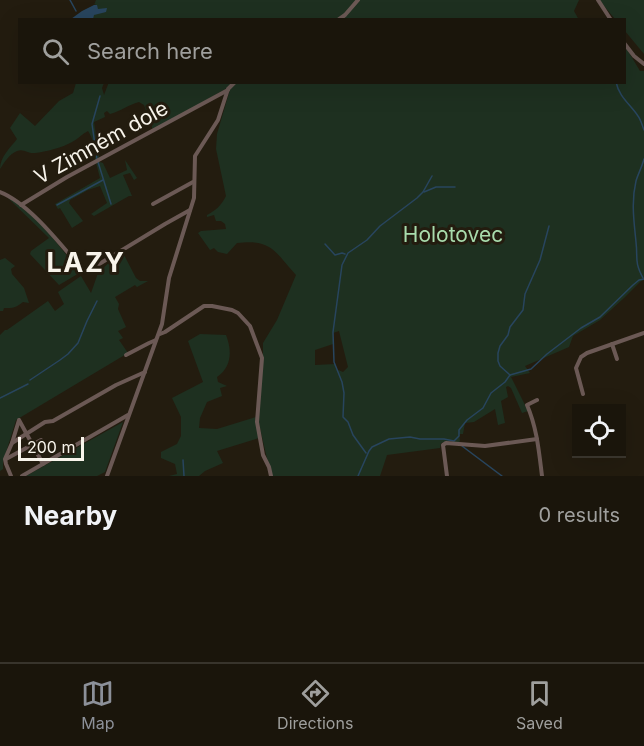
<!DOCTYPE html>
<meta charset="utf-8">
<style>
body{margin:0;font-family:Inter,sans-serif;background:#272219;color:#f1f3f6}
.controls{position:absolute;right:18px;bottom:18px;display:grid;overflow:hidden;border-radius:0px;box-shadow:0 6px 24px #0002}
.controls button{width:54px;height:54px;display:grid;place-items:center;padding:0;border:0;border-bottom:2px solid #38342c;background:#1a150b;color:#f1f3f6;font:30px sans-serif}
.scale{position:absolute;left:18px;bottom:15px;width:66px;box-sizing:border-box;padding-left:6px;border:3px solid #f8f4eb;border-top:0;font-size:16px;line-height:21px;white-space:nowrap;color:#f8f4eb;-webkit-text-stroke:4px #231c0f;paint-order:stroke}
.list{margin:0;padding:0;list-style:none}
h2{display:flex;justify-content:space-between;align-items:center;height:78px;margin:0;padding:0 24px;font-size:26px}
h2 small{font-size:20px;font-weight:400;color:#9f9f9d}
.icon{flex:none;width:33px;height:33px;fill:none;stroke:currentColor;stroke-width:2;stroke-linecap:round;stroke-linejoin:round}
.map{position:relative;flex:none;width:644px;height:476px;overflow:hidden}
.search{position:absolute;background:#1a150b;box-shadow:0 6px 24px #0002;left:18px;right:18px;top:18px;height:66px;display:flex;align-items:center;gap:15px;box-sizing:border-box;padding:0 21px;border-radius:0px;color:#9f9f9d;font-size:22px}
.sheet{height:186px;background:#1a150b}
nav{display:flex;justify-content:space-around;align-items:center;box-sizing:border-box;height:84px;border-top:2px solid #38342c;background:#1a150b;font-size:16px;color:#9f9f9d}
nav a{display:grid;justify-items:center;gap:3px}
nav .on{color:#8c9099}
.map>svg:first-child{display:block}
</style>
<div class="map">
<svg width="644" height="476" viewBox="0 0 644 476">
<rect width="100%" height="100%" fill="#231c0f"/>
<g fill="#1e3020" fill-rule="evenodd">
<path d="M96,0H579L574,11L579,20H93V15L100,9H98L95,4L94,5Z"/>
<path d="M599,0H644V54L625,31L624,20L615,19Z"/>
<path d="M625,46L640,71H644V280L641,281L624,298L600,320L573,336L569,347L525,366L530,373L511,377L528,411L522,413L511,388L508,386L506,387L508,397L501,401L505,423L498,425L495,409L474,422L465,423L463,434H459L460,441L458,443L450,441L441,443L440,448L387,455L380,476H271L257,415L263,359V343L277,320L296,275C274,251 272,239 237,243L227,254L218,252L214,248L210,250L198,233L201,231L226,229L225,224L221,221H216L214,215L207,217V215C216,210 221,206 226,196L216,149L217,134L231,86L153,130L144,105L139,102C128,105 121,111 110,114L107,111L104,113L105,117L94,122L100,162L103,163L110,178L127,170L125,160L137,178L134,180L130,173L123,175L132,196H129C117,203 106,209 94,216L91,214L107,203L100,186L88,190L70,200L69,203L83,221L72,228L60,208L58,209L55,204L100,178L95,159C96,151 93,138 88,131C82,134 78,139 72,142C64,147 45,152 35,153C28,154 24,148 17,151C9,154 4,163 0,169C0,157 10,148 17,139L10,128L20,113L35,126L59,101L73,93L76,83H104L102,88L104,95L109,82H624ZM339,331L348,367L343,372L336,369L335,364L315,365V350L333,344V333Z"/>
<path d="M8,198H10C27,210 43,225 56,242C64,252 72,262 81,272L59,285L30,254L31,251L49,238Z"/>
<path d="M123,253L136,278L140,281H148L137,287L135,285L115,297L119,304L118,309L126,327L118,331L123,338L119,340L128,353L16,420L3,462V469L0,471V335L5,330H7L48,301L55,311L64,304L58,292L81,276L91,293L98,273L113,259Z"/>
<path d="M5,258L15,266L11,269L12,274L24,288L29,303L23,302C15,308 14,308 4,308L3,311H0V260Z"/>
<path d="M200,334L226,335C232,350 232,367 217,377L218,382L227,386L220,388L222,396L207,402L200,418L199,428L217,429L256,417L259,438L217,451L223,463L205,471L199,476H169L177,474L175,464L161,458V452L177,444L181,436V417L172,398L203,382L188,341Z"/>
<path d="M123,422L105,472L97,476H26Z"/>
</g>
<path fill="#28455e" d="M94,5H97L98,9L107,8L106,12L94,15L93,19H71L82,11Z"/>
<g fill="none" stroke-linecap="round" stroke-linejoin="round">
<g stroke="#28455e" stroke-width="1.5">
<path d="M70,0L76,11"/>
<path d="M616,82C619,97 630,104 638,116C641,120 642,125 644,130"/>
<path d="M97,159L92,124L100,96"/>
<path d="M98,162L111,204"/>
<path d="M424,192L436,187H455"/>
<path d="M57,205L103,180"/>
<path d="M325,244L335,255L342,253L345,254"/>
<path d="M643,278C634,261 638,259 636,242C634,221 631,202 636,181C638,174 642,167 644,159"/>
<path d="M510,375L500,366L498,361V353L500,346L508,335L510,327L523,310L525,294L540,260L549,226"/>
<path d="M30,380L60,360L68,354L78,343L87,321L97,301"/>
<path d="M0,398L28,384"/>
<path d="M462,446L502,476"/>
<path d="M366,453L353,435L348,422L343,417L344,393L342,382L334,362L333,332L342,265L348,253L367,240L380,226L417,198L423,192L432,176"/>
<path d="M183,460L184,476"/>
<path d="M358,476L369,451L372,447L389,439L410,437L420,439H444L454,441L459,436V430L467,420L483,408L491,393L505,382L510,375L531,369L547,354L581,328L600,317L633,285L639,280L644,279"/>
</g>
<g stroke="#6b5955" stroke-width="4">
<path d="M598,0L611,20"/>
<path d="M338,20L345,15L358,0"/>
<path d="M624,43L634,56L644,64"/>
<path d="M0,192C29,203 61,245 81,268L85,271L91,269L165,224L190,210"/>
<path d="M153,204L193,182"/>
<path d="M21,205L67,177L228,90"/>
<path d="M160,334L165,332L204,306H212L232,310L238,313L250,326L262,358L257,422L263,455L269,467L271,476"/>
<path d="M612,344L617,359"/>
<path d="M126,355L149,343L156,340"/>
<path d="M583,394L576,368L581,357L587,353L644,333"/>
<path d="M537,400L527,405C537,428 539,452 542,476"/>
<path d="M12,443L19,420L43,464"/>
<path d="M6,459L41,440"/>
<path d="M11,476L6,464L5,459L12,443L45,422L53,421L116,385L145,372"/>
<path d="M22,476L128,415"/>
<path d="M107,476L162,324L169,278L194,198L195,156L218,120L228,89L235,82"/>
<path d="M447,476L443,445L446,443L485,446L537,439"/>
</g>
</g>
<g text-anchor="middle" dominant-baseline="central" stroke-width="6" stroke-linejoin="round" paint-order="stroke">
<g font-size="21" fill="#f8f4eb" stroke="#231c0f">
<text transform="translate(101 142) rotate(-29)">V Zimném dole</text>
</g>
<g font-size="21" fill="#a8dbac" stroke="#231c0f">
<text x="453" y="234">Holotovec</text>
</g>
<g font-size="27" font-weight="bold" letter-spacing="1.5" fill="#f8f4eb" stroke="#231c0f">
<text x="86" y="262">LAZY</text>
</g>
</g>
</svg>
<div class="controls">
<button><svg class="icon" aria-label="locate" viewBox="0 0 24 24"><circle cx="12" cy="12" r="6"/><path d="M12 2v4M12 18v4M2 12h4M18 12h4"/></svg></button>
</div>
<div class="scale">200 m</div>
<div class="search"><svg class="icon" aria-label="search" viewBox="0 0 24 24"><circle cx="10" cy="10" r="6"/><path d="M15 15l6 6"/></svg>Search here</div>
</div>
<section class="sheet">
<h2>Nearby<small>0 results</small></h2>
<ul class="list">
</ul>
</section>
<nav>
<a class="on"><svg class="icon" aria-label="map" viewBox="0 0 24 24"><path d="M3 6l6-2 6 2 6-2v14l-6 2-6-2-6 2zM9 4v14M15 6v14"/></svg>Map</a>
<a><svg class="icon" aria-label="directions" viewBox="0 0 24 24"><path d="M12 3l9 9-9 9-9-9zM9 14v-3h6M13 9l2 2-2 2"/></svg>Directions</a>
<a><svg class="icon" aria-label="saved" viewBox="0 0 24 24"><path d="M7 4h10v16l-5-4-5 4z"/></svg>Saved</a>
</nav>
